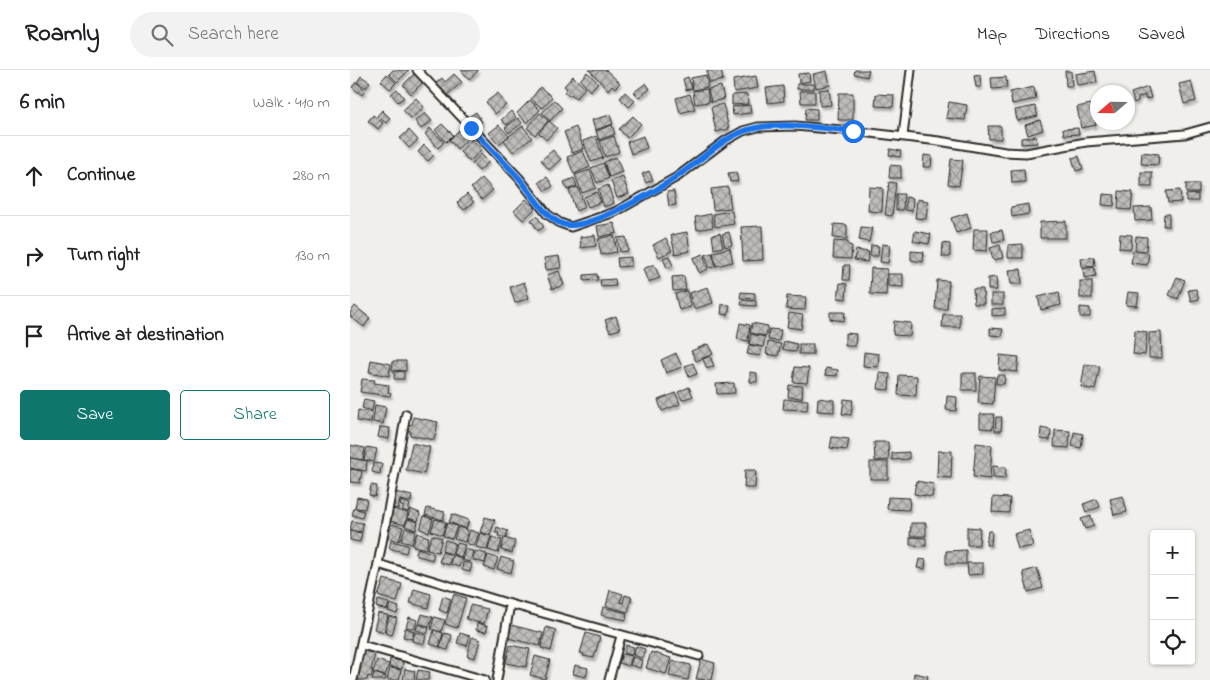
<!DOCTYPE html>
<meta charset="utf-8">
<style>
body{margin:0;font-family:"Indie Flower",sans-serif;background:#f2f2f2;color:#202124}
.controls{position:absolute;right:15px;bottom:15px;display:grid;overflow:hidden;border-radius:5px;box-shadow:0 1px 4px #0004}
.controls button{width:45px;height:45px;display:grid;place-items:center;padding:0;border:0;border-bottom:1px solid #e0e0e0;background:#fff;color:#202124;font:25px sans-serif}
.compass{position:absolute;left:740px;top:15px;width:45px;height:45px;border-radius:50%;background:#fff;box-shadow:0 1px 4px #0004;rotate:250deg}
.stop{position:absolute;width:15px;height:15px;margin:-11px;border:4px solid #1a73e8;border-radius:50%;background:#fff}
.stop.end{background:#1a73e8;border-color:#fff;box-shadow:0 1px 5px #0008}
.list{margin:0;padding:0;list-style:none}
h2{display:flex;justify-content:space-between;align-items:center;height:65px;margin:0;padding:0 20px;font-size:21px}
h2 small{font-size:16px;font-weight:400;color:#757577}
.list li{display:grid;grid-template-columns:32px 1fr auto;gap:15px;align-items:center;box-sizing:border-box;height:80px;padding:0 20px;border-top:1px solid #e0e0e0}
.list b{display:block;font-size:19px;white-space:nowrap}
.list em{font-size:16px;font-style:normal;color:#757577}
.actions{display:flex;gap:10px;padding:15px 20px}
.actions a{flex:1;padding:11px 0;border:1px solid #0f766e;border-radius:5px;text-align:center;font-size:18px;color:#0f766e}
.actions .main{background:#0f766e;color:#fff}
.icon{flex:none;width:28px;height:28px;fill:none;stroke:currentColor;stroke-width:2;stroke-linecap:round;stroke-linejoin:round}
.map{position:relative;flex:none;width:860px;height:610px;overflow:hidden}
header{display:flex;align-items:center;gap:30px;box-sizing:border-box;height:70px;padding:0 25px;background:#fff;border-bottom:1px solid #e0e0e0}
header strong{font-size:24px}
nav{display:flex;gap:28px;margin-inline-start:auto;font-size:18px}
.search{width:350px;height:45px;background:#f2f2f2;display:flex;align-items:center;gap:12px;box-sizing:border-box;padding:0 18px;border-radius:28px;color:#757577;font-size:19px}
main{display:flex}
aside{flex:1;background:#fff}
.map>svg:first-child{display:block}
</style>
<header>
<strong>Roamly</strong>
<div class="search"><svg class="icon" aria-label="search" viewBox="0 0 24 24"><circle cx="10" cy="10" r="6"/><path d="M15 15l6 6"/></svg>Search here</div>
<nav><a>Map</a><a>Directions</a><a>Saved</a></nav>
</header>
<main>
<aside>
<h2>6 min<small>Walk · 410 m</small></h2>
<ul class="list">
<li><svg class="icon" aria-label="ahead" viewBox="0 0 24 24"><path d="M12 20V5M6 11l6-6 6 6"/></svg><div><b>Continue</b></div><em>280 m</em></li>
<li><svg class="icon" aria-label="right" viewBox="0 0 24 24"><path d="M7 20v-9h11M14 6l5 5-5 5"/></svg><div><b>Turn right</b></div><em>130 m</em></li>
<li><svg class="icon" aria-label="arrive" viewBox="0 0 24 24"><path d="M6 21V4h12l-3 4 3 4H6"/></svg><div><b>Arrive at destination</b></div></li>
</ul>
<div class="actions"><a class="main">Save</a><a>Share</a></div>
</aside>
<div class="map">
<svg width="860" height="610" viewBox="0 0 860 610">
<defs>
<pattern id="building-cross-hatch" width="8" height="8" patternUnits="userSpaceOnUse" patternTransform="scale(1.25)"><rect width="8" height="8" fill="#bdbcb8"/><path d="M0 0l8 8M0 8l8-8" fill="none" stroke="#9a9996"/></pattern>
<filter id="shadow"><feDropShadow dx="1.5" dy="3" stdDeviation="1" flood-color="#0004"/></filter>
</defs>
<rect width="100%" height="100%" fill="#f0efeb"/>
<filter id="ink" filterUnits="userSpaceOnUse"><feTurbulence type="fractalNoise" baseFrequency=".02" numOctaves="2"/><feDisplacementMap in="SourceGraphic" scale="10" xChannelSelector="R" yChannelSelector="G"/><feConvolveMatrix kernelMatrix="1 2 1 2 8 2 1 2 1" color-interpolation-filters="sRGB"/></filter>
<g filter="url(#ink)">
<g fill="url(#building-cross-hatch)" stroke="#2b2b2b" filter="url(#shadow)">
<path d="M43,0H59L47,12L39,4Z"/>
<path d="M111,0H128V1L119,9Z"/>
<path d="M239,0H256L270,13L265,18L262,15L258,20Z"/>
<path d="M364,0H371L373,10L359,13L357,1Z"/>
<path d="M505,0H519L517,7L504,4Z"/>
<path d="M477,1L480,15L466,18L463,4Z"/>
<path d="M715,1H721L722,16H716Z"/>
<path d="M745,1L747,12L727,15L725,4Z"/>
<path d="M237,2L248,13L240,21L230,10Z"/>
<path d="M459,3L460,11L449,13L448,4Z"/>
<path d="M37,4L46,13L40,19L31,11Z"/>
<path d="M64,4L73,12L61,24L53,15Z"/>
<path d="M104,4L112,12L97,25L86,13L92,8L95,12Z"/>
<path d="M356,5L358,17L343,20L341,8Z"/>
<path d="M630,5L631,17H626L624,6Z"/>
<path d="M11,6L20,12L16,18L7,12Z"/>
<path d="M223,6L235,18L226,28L221,24L219,26L214,22L217,19L214,16Z"/>
<path d="M406,6L408,18L384,22L383,10Z"/>
<path d="M338,7L342,18L336,20L333,9Z"/>
<path d="M656,7L657,18L642,19L641,8Z"/>
<path d="M841,11L846,31L834,34L829,14Z"/>
<path d="M6,12L15,20L12,25L2,17Z"/>
<path d="M296,13L300,19L289,27L284,22Z"/>
<rect x="447" y="14" width="17" height="5"/>
<path d="M371,16L374,29L361,32L358,19Z"/>
<path d="M433,16L434,31L418,33L416,18Z"/>
<path d="M190,17L202,27L192,38L181,29Z"/>
<path d="M684,17L686,29L662,34L660,22Z"/>
<path d="M798,17L801,28L795,29V25L788,28V31L784,33L781,23Z"/>
<path d="M47,19L54,28L48,32L41,24Z"/>
<path d="M357,19L359,32L345,34L343,21Z"/>
<path d="M479,19L481,35L470,36L469,20Z"/>
<path d="M450,21H465V33H451Z"/>
<path d="M275,22L285,31L279,37L270,28Z"/>
<path d="M148,23L156,35L145,44L136,32Z"/>
<path d="M489,23H503V50H488Z"/>
<path d="M340,24L345,39L330,43L326,28Z"/>
<path d="M397,24L398,34L382,35V25Z"/>
<path d="M526,24L544,25L543,37L525,36Z"/>
<path d="M66,28L74,37L61,49L53,40Z"/>
<path d="M180,30L190,40L177,53L167,43Z"/>
<path d="M204,30L212,38L200,51L192,43Z"/>
<path d="M599,32L617,35L615,50L596,48Z"/>
<path d="M373,34L379,59L366,62L361,37Z"/>
<path d="M741,34L746,55L731,58L727,37Z"/>
<path d="M400,35L401,43L383,45L382,37Z"/>
<path d="M685,36L688,46L667,51L665,40Z"/>
<path d="M456,38L467,39V50H455Z"/>
<path d="M32,40L40,48L36,53L27,46Z"/>
<path d="M161,41L166,47L157,55L151,50Z"/>
<path d="M126,42L132,52L123,58L117,48Z"/>
<path d="M75,43L82,51L71,59L65,51Z"/>
<path d="M190,43L198,51L185,65L177,58Z"/>
<path d="M23,45L33,53L28,59L18,51Z"/>
<path d="M260,45L263,54L245,60L242,50Z"/>
<path d="M283,46L291,54L277,68L269,59Z"/>
<path d="M168,48L172,53L159,63L155,58Z"/>
<path d="M690,50L693,60L678,65L675,55Z"/>
<path d="M199,51L207,58L196,70L189,63Z"/>
<path d="M92,54L103,65L96,72L85,60Z"/>
<path d="M149,55L159,66L149,74L139,63Z"/>
<path d="M262,55L265,64L249,70L246,61Z"/>
<path d="M173,56L182,68L163,82L154,70Z"/>
<path d="M638,56H651V69H639Z"/>
<path d="M226,57L234,79L222,83L214,62Z"/>
<path d="M80,58L94,72L88,78L75,64Z"/>
<path d="M728,58L729,64L714,65L713,59Z"/>
<path d="M59,60L68,70L59,78L50,68Z"/>
<path d="M109,60L118,69L107,79L99,70Z"/>
<path d="M246,66L253,88L241,92L233,71Z"/>
<path d="M264,66L269,82L255,87L250,71Z"/>
<path d="M293,66L297,78L281,84L277,72Z"/>
<path d="M686,66L687,73L671,74V68Z"/>
<path d="M122,69L132,79L120,92L110,82Z"/>
<path d="M74,75L84,85L78,91L68,82Z"/>
<path d="M540,79L551,81L550,87L539,85Z"/>
<path d="M203,80L211,89L199,100L191,90Z"/>
<path d="M233,81L240,97L224,104L217,87Z"/>
<path d="M792,82L809,84L808,95L791,94Z"/>
<path d="M131,84L139,92L129,101L122,94Z"/>
<path d="M574,85L582,86L581,97H573Z"/>
<path d="M729,86L733,99L726,101L722,88Z"/>
<path d="M266,87L272,102L259,107L254,92Z"/>
<path d="M601,89L613,90L609,116L598,114Z"/>
<path d="M253,93L259,108L247,113L241,98Z"/>
<path d="M540,95L551,96V108H539Z"/>
<path d="M674,99L675,112L662,113L661,100Z"/>
<path d="M240,100L246,118L232,123L225,105Z"/>
<path d="M299,101L303,110L296,113L292,104Z"/>
<path d="M386,102L388,111L380,112L378,103Z"/>
<rect x="791" y="102" width="11" height="15"/>
<path d="M197,107L203,116L195,121L189,112Z"/>
<path d="M273,107L279,124L267,128L261,111Z"/>
<path d="M132,108L143,120L132,130L121,118Z"/>
<path d="M224,108L227,116L217,120L214,112Z"/>
<path d="M539,112L546,113L542,146L535,145Z"/>
<rect x="836" y="114" width="13" height="9"/>
<path d="M258,115L264,133L254,137L248,119Z"/>
<path d="M228,117L235,137L226,141L219,120Z"/>
<path d="M378,117L381,138L363,140L361,119Z"/>
<path d="M519,117L533,118L532,142L518,141Z"/>
<path d="M830,120L831,132L818,133L816,121Z"/>
<path d="M324,121L326,135L319,136L317,122Z"/>
<path d="M769,121L783,122L781,140L768,139Z"/>
<path d="M247,122L251,132L238,137L234,127Z"/>
<path d="M117,124L124,132L114,140L107,133Z"/>
<path d="M546,124H554L553,140H546Z"/>
<path d="M753,124L765,125L764,136L752,135Z"/>
<path d="M848,124V131H836V125Z"/>
<path d="M556,127L563,128L562,141L555,140Z"/>
<path d="M176,129L185,139L173,150L164,141Z"/>
<path d="M567,129L578,131L576,149L565,148Z"/>
<path d="M678,134L679,144L662,147L661,137Z"/>
<path d="M801,137L802,150L785,151L784,138Z"/>
<path d="M382,141L384,154L365,157L363,144Z"/>
<path d="M617,143L621,158L606,163L601,148Z"/>
<path d="M361,144L363,157L347,160L345,147Z"/>
<path d="M814,144H819V156H813Z"/>
<path d="M187,146L194,157L188,161L181,150Z"/>
<path d="M716,151V168H690V152Z"/>
<path d="M264,153L267,163L249,167L247,156Z"/>
<path d="M484,154L497,155V169L483,168Z"/>
<path d="M412,156L413,190L393,191L391,157Z"/>
<path d="M511,157L522,158L519,172L509,170Z"/>
<path d="M624,159H638L637,181L623,180Z"/>
<path d="M652,160L654,170L643,172L641,162Z"/>
<path d="M565,161L581,164L579,174L563,171Z"/>
<path d="M337,162L340,181L325,184L321,165Z"/>
<path d="M379,162L382,175L375,177L372,164Z"/>
<path d="M370,163L373,177L364,179L362,165Z"/>
<path d="M770,164L782,165L781,179L769,178Z"/>
<path d="M245,165L246,176L231,178L230,167Z"/>
<path d="M264,165L267,182L251,185L248,169Z"/>
<path d="M786,166L797,167L796,181L785,180Z"/>
<path d="M276,167L278,181L270,182L267,168Z"/>
<path d="M316,168L322,181L309,187L303,175Z"/>
<path d="M484,171L498,172V175L502,176L501,189L483,188Z"/>
<path d="M593,173L600,174V187H592Z"/>
<path d="M532,174L540,175L538,193L530,192Z"/>
<path d="M673,174V188H658V175Z"/>
<path d="M521,175L529,176L528,186H520Z"/>
<path d="M650,175L653,188L643,190L640,178Z"/>
<path d="M380,178L383,192L366,196L363,182Z"/>
<path d="M506,180L519,182L517,192L504,190Z"/>
<path d="M561,181L574,182L573,192L561,190Z"/>
<path d="M783,181L799,183L797,195L781,193Z"/>
<path d="M362,183L366,196L360,198L355,185Z"/>
<path d="M353,184L358,199L349,203L343,188Z"/>
<path d="M209,186L211,198L196,200L194,188Z"/>
<path d="M319,186L323,196L317,198L313,188Z"/>
<path d="M281,187V196L268,197L267,188Z"/>
<path d="M744,187L745,196L732,197L731,188Z"/>
<path d="M304,194L310,208L298,212L293,199Z"/>
<path d="M494,195H500L499,210H493Z"/>
<path d="M744,197L746,206L734,208L733,199Z"/>
<path d="M521,198L537,199L536,225L520,224Z"/>
<path d="M671,199L672,214H661L659,200Z"/>
<path d="M209,201L214,215L202,219L197,205Z"/>
<path d="M247,204L248,210L234,211V205Z"/>
<path d="M538,204H553V217L538,216Z"/>
<path d="M334,206L336,220L323,221L322,207Z"/>
<path d="M646,207L647,220H638V208Z"/>
<path d="M827,207L835,210L828,229L819,225Z"/>
<path d="M265,209L266,216L251,217L250,210Z"/>
<path d="M587,210L599,211L597,239H585Z"/>
<rect x="730" y="211" width="12" height="17"/>
<path d="M174,212L179,228L165,233L160,217Z"/>
<path d="M490,213L497,214L496,229L488,228Z"/>
<path d="M358,217L363,233L344,239L339,223Z"/>
<path d="M623,219H633L634,234H624Z"/>
<path d="M846,219L849,229L841,231L838,220Z"/>
<path d="M337,221L341,237L329,240L325,224Z"/>
<path d="M391,222L405,223V229L390,228Z"/>
<path d="M709,222L711,235L691,240L688,227Z"/>
<path d="M778,222L789,223L787,236L776,235Z"/>
<rect x="641" y="224" width="12" height="11"/>
<path d="M437,226L456,227L455,240L436,239Z"/>
<path d="M392,230L406,231V236L391,235Z"/>
<path d="M372,234L380,235L378,245L371,244Z"/>
<path d="M5,236L20,248L14,257L0,246V243Z"/>
<path d="M730,237L740,238V247H730Z"/>
<path d="M655,238V245L642,246V239Z"/>
<path d="M480,242H495L494,251L480,249Z"/>
<path d="M439,243L453,245L451,259L437,257Z"/>
<path d="M593,244H610V257H592Z"/>
<path d="M266,246L270,259L260,262L255,250Z"/>
<path d="M544,251L561,253L560,266L543,265Z"/>
<path d="M390,253L400,255L398,271L387,269Z"/>
<path d="M402,253L418,256L416,266L400,263Z"/>
<path d="M640,258L653,259L652,266L640,265Z"/>
<path d="M419,259L431,260L429,271L418,270Z"/>
<path d="M785,260L797,262L795,285L783,284Z"/>
<path d="M811,262L812,288H799V263Z"/>
<path d="M495,263L506,264L505,276H495Z"/>
<path d="M401,264L415,267L413,277L399,274Z"/>
<path d="M434,271L447,274L446,282L432,279Z"/>
<path d="M418,272L431,274L428,286L416,284Z"/>
<path d="M358,274L363,284L346,291L341,281Z"/>
<rect x="449" y="274" width="14" height="10"/>
<path d="M399,275L412,277L410,286L397,284Z"/>
<path d="M514,282L529,284L528,297L513,296Z"/>
<path d="M326,283L332,297L316,303L311,290Z"/>
<path d="M650,285L669,287L667,302L649,300Z"/>
<path d="M360,286L364,296L357,299L353,289Z"/>
<path d="M21,290L41,294L39,306L19,302Z"/>
<path d="M43,291H56V301L42,300Z"/>
<path d="M343,293L347,304L339,307L335,296Z"/>
<path d="M735,294L750,296L745,320L731,317Z"/>
<path d="M445,297L459,298L457,313L443,312Z"/>
<path d="M476,298L488,300L487,306L475,305Z"/>
<path d="M54,301V309H44V302Z"/>
<path d="M400,302L407,303V312H400Z"/>
<path d="M530,303L540,304L539,320L528,319Z"/>
<rect x="612" y="303" width="14" height="17"/>
<path d="M549,305L567,306L566,326L548,325Z"/>
<path d="M647,305H655L654,314H646Z"/>
<path d="M630,306L645,307L643,334L628,333Z"/>
<path d="M12,309L25,310L24,313L39,315L38,322L41,323L40,326L10,322Z"/>
<path d="M384,313L385,323L367,324L366,314Z"/>
<path d="M439,315L453,316L452,328L438,327Z"/>
<path d="M339,317L343,326L332,330L328,322Z"/>
<path d="M326,323L330,334L312,341L308,330Z"/>
<path d="M597,326L607,327L606,341L596,340Z"/>
<path d="M468,328L484,330V342L467,341Z"/>
<path d="M14,329L24,331L22,341L12,338Z"/>
<path d="M434,329L458,330L457,340L433,339Z"/>
<path d="M494,329L503,330L501,345L492,344Z"/>
<path d="M25,335L36,337L33,354L23,352Z"/>
<path d="M8,340L22,342L21,353L7,351Z"/>
<path d="M630,344H644L643,359L630,358Z"/>
<path d="M63,347L88,352L84,370L60,365V361L55,360L57,354L62,355Z"/>
<path d="M646,347H652L651,361H645Z"/>
<path d="M30,357L40,358L39,369L28,367Z"/>
<path d="M691,358L701,360L700,370L690,369Z"/>
<path d="M705,360L720,361L719,378L704,377Z"/>
<path d="M724,362L733,364L731,378L722,376Z"/>
<path d="M482,367L499,369L497,380L480,378Z"/>
<path d="M524,372H538L539,390L525,391Z"/>
<path d="M62,373L80,377L74,404L56,400Z"/>
<path d="M626,373L642,375L640,409L623,407Z"/>
<path d="M0,375L15,378L13,390L0,388Z"/>
<path d="M17,377L27,379L24,392L14,390Z"/>
<path d="M588,381H602L601,408L587,407Z"/>
<path d="M559,382V389L542,390V383Z"/>
<path d="M0,388L17,391L16,401L0,398Z"/>
<rect x="520" y="392" width="18" height="17"/>
<path d="M23,393L32,394L30,404L22,402Z"/>
<path d="M643,396L656,397L655,409L643,408Z"/>
<path d="M0,399L12,401L10,413L0,412Z"/>
<path d="M395,400H406L405,418H394Z"/>
<path d="M566,411L584,414L582,427L564,424Z"/>
<path d="M21,415L27,416L25,427L19,425Z"/>
<path d="M45,422L62,426L61,432L50,430L48,439L42,438Z"/>
<path d="M773,426L777,442L764,445L760,429Z"/>
<path d="M7,427L17,429L15,439L5,438Z"/>
<path d="M538,427L560,428L559,440L537,439Z"/>
<path d="M643,427L660,428L659,443L642,442Z"/>
<path d="M747,429L750,437L736,442L733,434Z"/>
<path d="M51,431L60,434L58,442L52,440L54,437L50,435Z"/>
<path d="M4,438L14,441L12,448L2,445Z"/>
<path d="M77,438L95,442L93,450L75,445Z"/>
<path d="M43,439L58,443L55,455L40,451Z"/>
<path d="M60,439L70,443L68,451L58,448Z"/>
<path d="M102,444L119,450L116,459L99,452Z"/>
<path d="M74,446L83,449L79,462L70,459Z"/>
<path d="M741,446L744,456L735,459L731,449Z"/>
<path d="M135,447L145,450L140,465L130,462Z"/>
<path d="M58,449L68,452L66,460L55,456Z"/>
<path d="M85,449L96,452L92,465L81,461Z"/>
<path d="M2,451L13,453L12,462L0,460Z"/>
<path d="M97,453L107,456L102,469L93,466Z"/>
<path d="M561,453H576V466H560Z"/>
<path d="M41,454L53,457L49,471L38,468Z"/>
<path d="M108,457L118,460L115,472L104,469Z"/>
<path d="M147,457L158,461L156,468L148,466L149,463H145Z"/>
<path d="M617,457L630,458L629,475H617Z"/>
<path d="M55,458L66,461L62,474L51,471Z"/>
<path d="M120,460L129,463L124,476L116,473Z"/>
<path d="M679,460L683,476L668,479L664,464Z"/>
<path d="M0,461L12,463L10,472L0,470Z"/>
<path d="M638,461H642L641,475H636Z"/>
<path d="M67,463L79,467L76,479L63,476Z"/>
<path d="M130,463L141,466L137,480L126,477Z"/>
<path d="M82,465L92,468L88,482L77,479Z"/>
<path d="M142,467L152,470L148,483L138,480Z"/>
<path d="M560,467L576,468V476L560,475Z"/>
<path d="M154,468L165,471L162,483L151,480Z"/>
<path d="M95,470L105,473L102,484L92,481Z"/>
<path d="M41,471L58,475L56,483L39,478Z"/>
<path d="M107,473L115,475L111,487L103,484Z"/>
<path d="M68,478L84,484L82,490L65,485Z"/>
<path d="M115,479L123,481L120,492L112,490Z"/>
<path d="M616,480V494H596V481Z"/>
<path d="M125,481L137,484L135,493L123,490Z"/>
<path d="M92,482L102,485L99,495L89,492Z"/>
<path d="M102,485L112,488L109,497L100,494Z"/>
<path d="M138,485L148,488L144,500L134,497Z"/>
<path d="M151,487L164,491L161,503L147,499Z"/>
<path d="M569,489L576,490L575,499L567,498Z"/>
<path d="M113,492L122,494L120,502L112,500Z"/>
<path d="M617,493H633V504L618,505Z"/>
<path d="M687,498L693,518L678,522L673,502Z"/>
<path d="M34,509L52,514L47,532L28,526Z"/>
<path d="M64,519L81,524L78,538L60,533Z"/>
<path d="M260,520L273,524L270,532L273,533L275,525L282,527L278,542L256,536Z"/>
<path d="M104,524L116,528L107,558L95,554Z"/>
<path d="M93,526L101,529L97,543L89,540Z"/>
<path d="M28,530L39,533L37,540L26,537Z"/>
<path d="M40,534L49,537L47,544L38,541Z"/>
<path d="M120,535L138,539L134,554L116,549Z"/>
<path d="M253,537L277,543L276,550L251,545Z"/>
<path d="M28,543L38,545L34,562L24,559Z"/>
<path d="M72,544L83,547L79,557L69,553Z"/>
<path d="M39,546L47,548L42,565L35,563Z"/>
<path d="M59,547L67,550L65,559L56,557Z"/>
<path d="M84,547L95,550L91,562L81,559Z"/>
<path d="M127,553L138,556L136,562L126,560Z"/>
<path d="M68,554L79,558L77,564L66,560Z"/>
<path d="M161,555L193,563L190,576L158,568Z"/>
<path d="M196,557L206,560L201,581L191,578Z"/>
<path d="M55,558L64,561L62,569L53,567Z"/>
<path d="M84,560L93,563L89,577L80,574Z"/>
<path d="M65,562L76,565L74,574L62,571Z"/>
<path d="M94,563L102,565L98,580L90,578Z"/>
<path d="M110,563L120,566L117,576L107,573Z"/>
<path d="M236,563L250,567L244,588L233,586L234,584L230,583Z"/>
<path d="M122,567L130,570L125,588L117,586Z"/>
<path d="M160,575L180,579L176,597L156,593Z"/>
<path d="M276,575L284,577L282,585L274,583Z"/>
<path d="M286,576L295,579L292,588L283,585Z"/>
<path d="M12,580L25,584L21,600H23L21,607L18,606L17,610H3Z"/>
<path d="M301,582L321,588L316,604L296,598Z"/>
<path d="M272,584L282,586L279,596L269,593Z"/>
<path d="M185,586L200,590L195,609L180,605Z"/>
<path d="M283,587L292,590L290,598L280,595Z"/>
<path d="M40,589L53,591L52,599L39,597Z"/>
<path d="M351,589L365,593L362,610L346,609Z"/>
<path d="M27,590L39,594L35,606L23,602Z"/>
<path d="M322,591L341,595L338,610L319,606Z"/>
<path d="M225,595L238,598L236,607L223,604Z"/>
<path d="M40,598L51,600L49,610H37Z"/>
<path d="M55,599L65,601L64,610H53Z"/>
<path d="M68,600L80,602L78,610H66Z"/>
<path d="M24,603L36,607L35,610H22Z"/>
<path d="M564,603L578,606L577,610H563Z"/>
</g>
<g fill="none" stroke-linecap="round" stroke-linejoin="round">
<defs>
<g id="minor">
<path d="M67,0L169,108L197,144L210,153L221,157L265,142L327,107L375,71L393,61L408,57L445,56L503,61L589,71L655,82L676,83L736,72L835,64L860,57"/>
<path d="M553,66L561,0"/>
<path d="M28,494L160,534L349,586"/>
<path d="M12,575L135,610"/>
<path d="M3,610L28,494L56,344"/>
<path d="M147,610L160,534"/>
<path d="M259,610L271,566"/>
</g>
</defs>
<use href="#minor" stroke="#2b2b2b" stroke-width="11"/>
<use href="#minor" stroke="#fdfcf7" stroke-width="7"/>
</g>
</g>
<g fill="none" stroke-linecap="round" stroke-linejoin="round" filter="url(#ink)">
<path stroke="#1a73e8" stroke-width="6" d="M121,58C137,75 153,91 169,108C182,123 193,146 212,154C234,163 309,120 329,105C350,91 370,70 394,61C424,50 472,58 503,61"/>
</g>
</svg>
<div class="controls">
<button>+</button>
<button>−</button>
<button><svg class="icon" aria-label="locate" viewBox="0 0 24 24"><circle cx="12" cy="12" r="6"/><path d="M12 2v4M12 18v4M2 12h4M18 12h4"/></svg></button>
</div>
<svg class="compass" viewBox="-18 -18 36 36"><path d="M0-13l5 13h-10z" fill="#e53935"/><path d="M0 13l5-13h-10z" fill="#757577"/></svg>
<div class="stop" style="left:503px;top:61px"></div>
<div class="stop end" style="left:121px;top:58px"></div>
</div>
</main>
